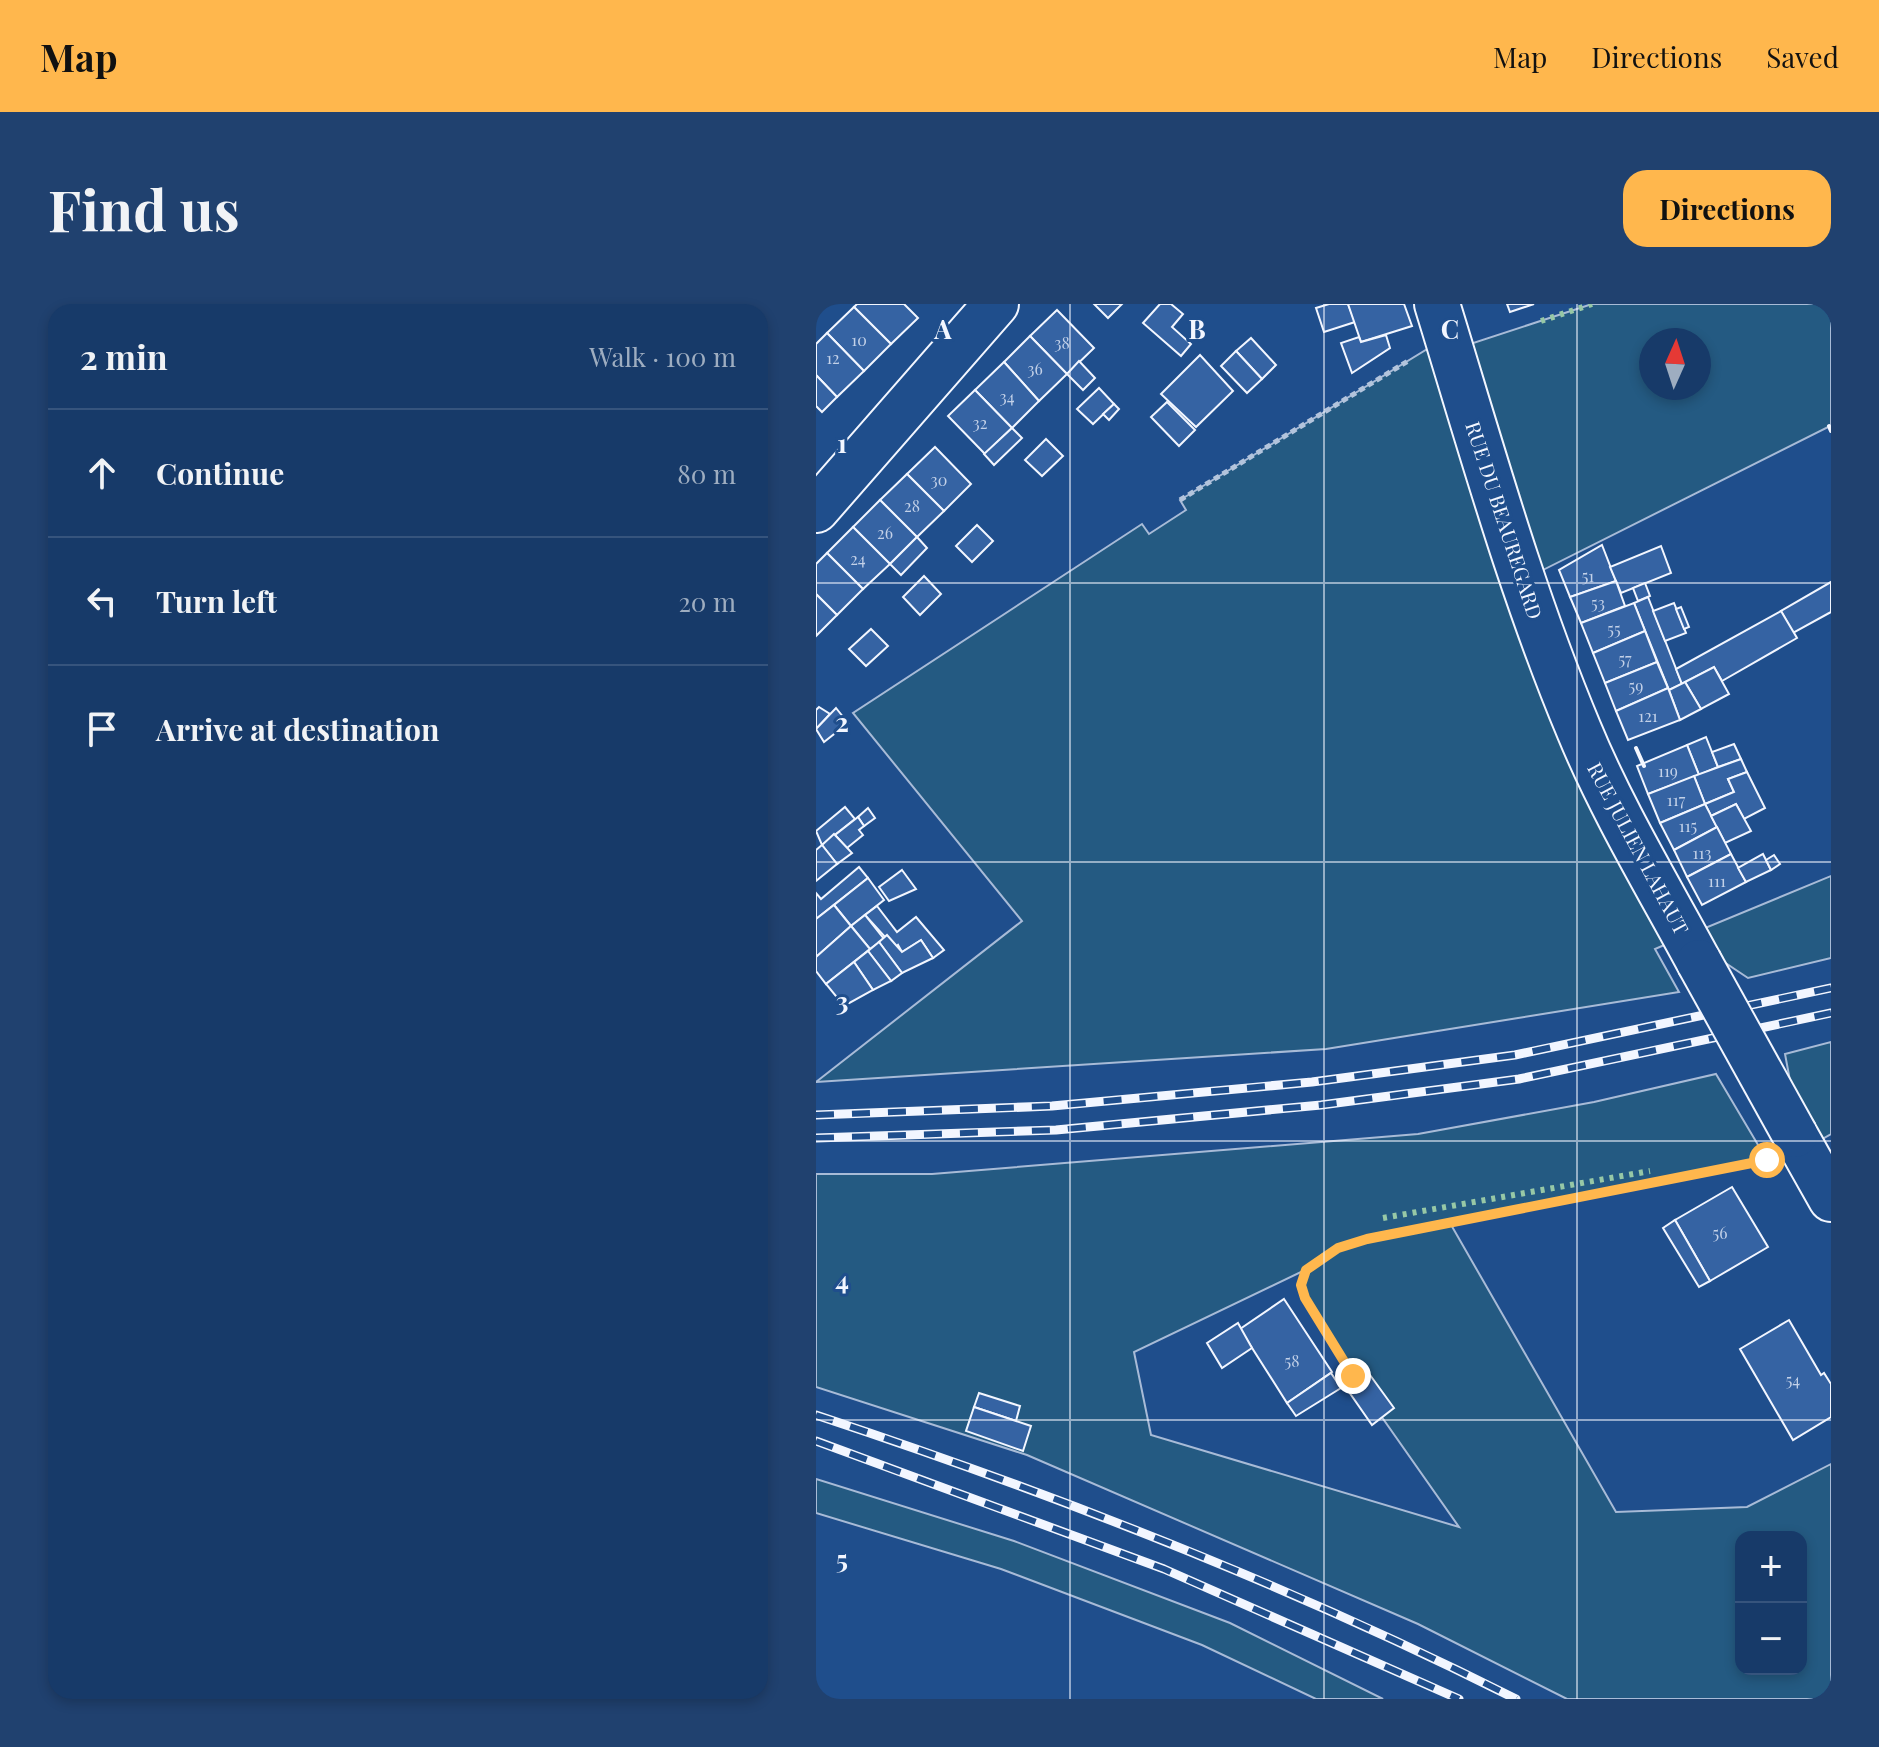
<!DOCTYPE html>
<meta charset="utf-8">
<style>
body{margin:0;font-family:"Playfair Display",serif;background:#20416f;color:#f1f3f6}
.controls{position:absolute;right:24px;bottom:24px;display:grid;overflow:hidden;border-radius:16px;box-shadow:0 4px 12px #0003}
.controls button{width:72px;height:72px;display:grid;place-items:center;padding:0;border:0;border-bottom:2px solid #36547d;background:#173a69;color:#f1f3f6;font:40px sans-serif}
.compass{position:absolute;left:823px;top:24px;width:72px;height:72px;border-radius:50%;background:#173a69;box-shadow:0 4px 12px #0003;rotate:3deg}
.stop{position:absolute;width:24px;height:24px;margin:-18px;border:6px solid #ffb74d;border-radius:50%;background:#fff}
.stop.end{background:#ffb74d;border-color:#fff;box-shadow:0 2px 8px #0008}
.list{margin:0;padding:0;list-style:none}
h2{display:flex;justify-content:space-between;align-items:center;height:104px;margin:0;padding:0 32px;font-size:34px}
h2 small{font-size:26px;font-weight:400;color:#9eadc0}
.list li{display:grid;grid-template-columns:52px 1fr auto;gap:24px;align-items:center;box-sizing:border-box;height:128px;padding:0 32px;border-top:2px solid #36547d}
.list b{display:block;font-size:30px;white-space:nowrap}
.list em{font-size:26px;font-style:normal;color:#9eadc0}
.icon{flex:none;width:44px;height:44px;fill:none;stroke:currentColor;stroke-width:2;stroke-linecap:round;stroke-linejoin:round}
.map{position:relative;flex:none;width:1015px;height:1395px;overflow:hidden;border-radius:24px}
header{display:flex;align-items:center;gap:48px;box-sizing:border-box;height:112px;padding:0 40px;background:#ffb74d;color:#111}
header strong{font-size:38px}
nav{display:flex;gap:44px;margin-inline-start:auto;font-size:28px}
.intro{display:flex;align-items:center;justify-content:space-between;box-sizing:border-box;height:192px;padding:0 48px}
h1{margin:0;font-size:56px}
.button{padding:20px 36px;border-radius:24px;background:#ffb74d;color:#111;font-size:28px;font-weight:700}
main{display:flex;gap:48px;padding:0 48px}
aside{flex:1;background:#173a69;border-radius:24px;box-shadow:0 4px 12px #0003}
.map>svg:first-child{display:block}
</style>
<header>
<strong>Map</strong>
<nav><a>Map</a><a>Directions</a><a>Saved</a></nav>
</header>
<div class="intro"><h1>Find us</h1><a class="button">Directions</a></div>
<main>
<aside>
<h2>2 min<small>Walk · 100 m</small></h2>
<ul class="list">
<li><svg class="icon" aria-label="ahead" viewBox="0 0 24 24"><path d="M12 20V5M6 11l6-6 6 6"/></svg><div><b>Continue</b></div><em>80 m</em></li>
<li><svg class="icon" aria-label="left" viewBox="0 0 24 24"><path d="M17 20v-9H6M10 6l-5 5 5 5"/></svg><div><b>Turn left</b></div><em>20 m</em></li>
<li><svg class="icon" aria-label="arrive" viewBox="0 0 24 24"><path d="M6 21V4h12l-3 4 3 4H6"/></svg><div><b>Arrive at destination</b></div></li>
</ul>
</aside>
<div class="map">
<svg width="1015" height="1395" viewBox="0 0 1015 1395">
<rect width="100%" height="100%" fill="#1f4e8c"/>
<g fill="#245a82" stroke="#a8bbd7" stroke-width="2" fill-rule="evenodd">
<path d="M776,0H1015V127L1012,123L707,276L870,632L1015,572V654L932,674L869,632L839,645L863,688L510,745L0,778L206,617L37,409L326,220L333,230L370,206L364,196L631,33L636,46ZM835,36H883V84H835Z"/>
<path d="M1015,738V830L987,846L969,750Z"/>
<path d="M900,770L951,856L634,919L800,1208L931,1203L1015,1160V1395H751L602,1320L211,1151L0,1083V870H116L602,830L778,798ZM489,966L485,981L489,994L537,1072L643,1223L335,1131L318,1048ZM925,1233H985V1365H925Z"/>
<path d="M0,1175L198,1237L414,1319L567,1395H500L386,1341L185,1265L0,1209Z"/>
</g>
<g fill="#3563a3" stroke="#f2f6ff" stroke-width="2">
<path d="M41,0H88L102,14L75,40L38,3Z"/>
<path d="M278,0H306L292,14Z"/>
<path d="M344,0H355L367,10L356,23L375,40L365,52L327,19Z"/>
<path d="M513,0H532L539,18L508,28L500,4Z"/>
<path d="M532,0H588L596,22L545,38Z"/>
<path d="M691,0H718L694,8Z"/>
<path d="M38,3L75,40L48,67L11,29Z"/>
<path d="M241,6L278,44L251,70L214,32Z"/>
<path d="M11,29L48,67L21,93L0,71V40Z"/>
<path d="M570,31L574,44L536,69L525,39L543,33L545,38Z"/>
<path d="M214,32L251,70L223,97L188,58Z"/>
<path d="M435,34L460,61L446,75L420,47Z"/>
<path d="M420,47L446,75L431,89L405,62Z"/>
<path d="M384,51L417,87L380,123L345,90Z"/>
<path d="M263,57L279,74L267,86L251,70Z"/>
<path d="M188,58L223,97L196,124L159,86Z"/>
<path d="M0,71L21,93L6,108L0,102Z"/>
<path d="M283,84L298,100L277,120L261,105Z"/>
<path d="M159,86L196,124L169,150L132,112Z"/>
<path d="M351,98L379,126L363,142L335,113Z"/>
<path d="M298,100L303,105L293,116L287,110Z"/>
<path d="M196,124L206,134L178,161L168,150Z"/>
<path d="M230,135L247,152L226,172L209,156Z"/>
<path d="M119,143L155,180L128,207L91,170Z"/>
<path d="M91,170L128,207L101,233L64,196Z"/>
<path d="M64,196L101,233L74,260L37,223Z"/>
<path d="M161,221L177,237L156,258L140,242Z"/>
<path d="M37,223L74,260L47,285L11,249Z"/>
<path d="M101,233L111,244L85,271L74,260Z"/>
<path d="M786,241L800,277L754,293L743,266Z"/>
<path d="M845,242L855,269L805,289L794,263Z"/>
<path d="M11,249L47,285L21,311L0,290V260Z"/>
<path d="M108,272L125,290L104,311L87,293Z"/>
<path d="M800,277L809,302L765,319L754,293Z"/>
<path d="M1015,278V308L977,329L965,307Z"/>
<path d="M829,279L834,292L822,297L817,284Z"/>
<path d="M0,290L21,311L0,332Z"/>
<path d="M832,293L866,380L853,386L818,299Z"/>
<path d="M818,299L829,327L777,349L765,319Z"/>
<path d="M858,299L870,329L849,337L837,307Z"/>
<path d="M865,303L873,323L868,325L860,305Z"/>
<path d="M965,307L981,334L906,377L898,363L866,380L860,365Z"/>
<path d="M55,325L72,342L50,362L33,345Z"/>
<path d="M829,327L841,358L789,379L777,349Z"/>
<path d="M841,358L852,384L800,407L789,379Z"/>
<path d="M898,363L913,390L885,405L869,378Z"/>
<path d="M869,378L885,405L864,416L853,386Z"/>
<path d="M852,384L864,416L812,436L800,407Z"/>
<path d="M3,403L14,410L0,425V406Z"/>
<path d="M20,404L32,419L8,438L0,425Z"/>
<path d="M890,433L902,463L883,471L871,441Z"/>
<path d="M918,440L925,455L902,463L896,448Z"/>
<path d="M871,441L883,471L832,490L821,462Z"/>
<path d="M925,455L931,468L912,475L918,488L889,500L878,472Z"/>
<path d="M931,468L949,504L928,515L920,500L895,512L889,500L918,488L912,475Z"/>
<path d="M878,472L889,500L844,519L832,490Z"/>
<path d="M889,500L901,523L858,546L844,519Z"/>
<path d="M920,500L935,527L909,539L895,512Z"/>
<path d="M29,503L39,515L6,541L0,527Z"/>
<path d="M52,504L59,514L48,522L42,513Z"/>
<path d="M42,513L48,522L43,526L47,531L31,544L19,531Z"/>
<path d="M901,523L915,550L871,573L858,546Z"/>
<path d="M18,530L36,549L21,560L6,541Z"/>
<path d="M6,541L21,560L0,577V546Z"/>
<path d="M915,550L930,578L886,601L871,573Z"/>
<path d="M947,550L955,566L930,578L922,564Z"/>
<path d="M958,551L964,560L955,566L950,556Z"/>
<path d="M43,563L52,574L0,615V589L5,595Z"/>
<path d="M86,566L100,585L73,597L63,583Z"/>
<path d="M52,574L68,596L35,622L18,601Z"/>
<path d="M18,601L35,622L0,653V615Z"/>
<path d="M61,602L81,628L100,613L128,646L117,654L105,636L86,648L82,641L79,644L49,611Z"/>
<path d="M49,611L68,635L54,645L35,622Z"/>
<path d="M35,622L54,645L10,680L0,667V653Z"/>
<path d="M71,631L86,648L105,636L117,654L86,669L63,638Z"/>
<path d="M63,638L86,669L75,677L52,647Z"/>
<path d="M52,647L75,677L57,686L38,658Z"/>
<path d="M38,658L57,686L28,702L10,680Z"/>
<path d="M916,883L952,943L894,977L859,916Z"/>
<path d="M859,916L894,977L883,983L847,924Z"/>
<path d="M468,995L516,1068L471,1099L424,1025Z"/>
<path d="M973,1016L1005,1071L1008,1069L1015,1080V1113L977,1136L924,1045Z"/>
<path d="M422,1019L436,1044L406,1064L391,1039Z"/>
<path d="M546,1060L578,1104L556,1121L524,1075Z"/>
<path d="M515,1069L525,1084L480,1112L471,1099Z"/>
<path d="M163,1089L204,1102L200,1117L158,1103Z"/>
<path d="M158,1103L215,1122L207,1147L150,1127Z"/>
</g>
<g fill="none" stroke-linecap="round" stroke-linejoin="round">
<defs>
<g id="minor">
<path d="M621,0C665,143 705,288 763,426C796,506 842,582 883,658"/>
<path d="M0,206L180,0"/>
<path d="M979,831L1015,895"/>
</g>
</defs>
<use href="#minor" stroke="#f2f6ff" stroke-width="48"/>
<g stroke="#b3c4dc" stroke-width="5" stroke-dasharray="6 4" stroke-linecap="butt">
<path d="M364,196L592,57"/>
<path d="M537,1072L489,994C478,955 522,944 551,935L944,858"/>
</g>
<use href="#minor" stroke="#1f4e8c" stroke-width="44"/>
<defs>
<g id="rail">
<path d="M0,811L236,802L496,778L699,751L1015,684"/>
<path d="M0,834L240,826L505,801L703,775L1015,709"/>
<path d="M0,1111C239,1190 476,1282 700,1395"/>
<path d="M0,1137L348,1265L643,1395"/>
</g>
</defs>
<use href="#rail" stroke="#f2f6ff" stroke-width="9"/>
<use href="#rail" stroke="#1f4e8c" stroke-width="6" stroke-dasharray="18" stroke-linecap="butt"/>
<defs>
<path id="minor-bridge" d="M883,658L979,831"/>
</defs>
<use href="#minor-bridge" stroke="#f2f6ff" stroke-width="48" stroke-linecap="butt"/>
<use href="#minor-bridge" stroke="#1f4e8c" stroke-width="44"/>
<g stroke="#97c8a6" stroke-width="6" stroke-dasharray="4 6" stroke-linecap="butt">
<path d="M725,17L776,0"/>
<path d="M567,914L834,867"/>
</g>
<g stroke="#f2f6ff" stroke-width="4">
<path d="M1013,122L1015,127"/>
<path d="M820,444L828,462"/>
</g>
</g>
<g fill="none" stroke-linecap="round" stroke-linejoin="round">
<path stroke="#ffb74d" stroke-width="10" d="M537,1072L489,994L485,981L490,966L522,944L551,935L951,856"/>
</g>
<path fill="none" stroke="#f2f6ff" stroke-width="2" stroke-opacity="0.55" d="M254,0V1395M508,0V1395M761,0V1395M0,279H1015M0,558H1015M0,837H1015M0,1116H1015"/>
<g text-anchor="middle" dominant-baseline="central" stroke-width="6" stroke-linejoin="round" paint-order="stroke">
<g font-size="16" fill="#c3d1e8">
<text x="43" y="35">10</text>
<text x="246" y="38">38</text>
<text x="17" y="53">12</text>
<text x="219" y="64">36</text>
<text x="191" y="92">34</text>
<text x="164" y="118">32</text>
<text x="123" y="175">30</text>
<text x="96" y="201">28</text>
<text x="69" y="228">26</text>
<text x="42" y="254">24</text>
<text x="772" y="271">51</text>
<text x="782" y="298">53</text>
<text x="798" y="324">55</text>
<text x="809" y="354">57</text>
<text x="820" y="381">59</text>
<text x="832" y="411">121</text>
<text x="852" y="466">119</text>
<text x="860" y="495">117</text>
<text x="872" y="521">115</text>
<text x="886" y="548">113</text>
<text x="901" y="576">111</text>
<text x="904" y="928">56</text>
<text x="476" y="1056">58</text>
<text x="977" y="1075">54</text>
</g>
<g font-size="20" fill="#f2f6ff" stroke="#1f4e8c">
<text transform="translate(689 216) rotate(72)">RUE DU BEAUREGARD</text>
<text transform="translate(823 544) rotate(62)">RUE JULIEN LAHAUT</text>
</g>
</g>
<g font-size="26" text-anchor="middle" font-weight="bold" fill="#f2f6ff" stroke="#1f4e8c" stroke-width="6" stroke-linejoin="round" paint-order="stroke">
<text x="127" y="35">A</text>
<text x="381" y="35">B</text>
<text x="634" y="35">C</text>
<text x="26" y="149">1</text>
<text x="26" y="428">2</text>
<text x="26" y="707">3</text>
<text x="26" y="986">4</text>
<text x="26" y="1265">5</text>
</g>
</svg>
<div class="controls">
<button>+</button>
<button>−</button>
</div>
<svg class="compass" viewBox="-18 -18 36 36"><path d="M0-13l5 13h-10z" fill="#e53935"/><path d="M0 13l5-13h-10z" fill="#9eadc0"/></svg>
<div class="stop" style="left:951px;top:856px"></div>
<div class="stop end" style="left:537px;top:1072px"></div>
</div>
</main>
